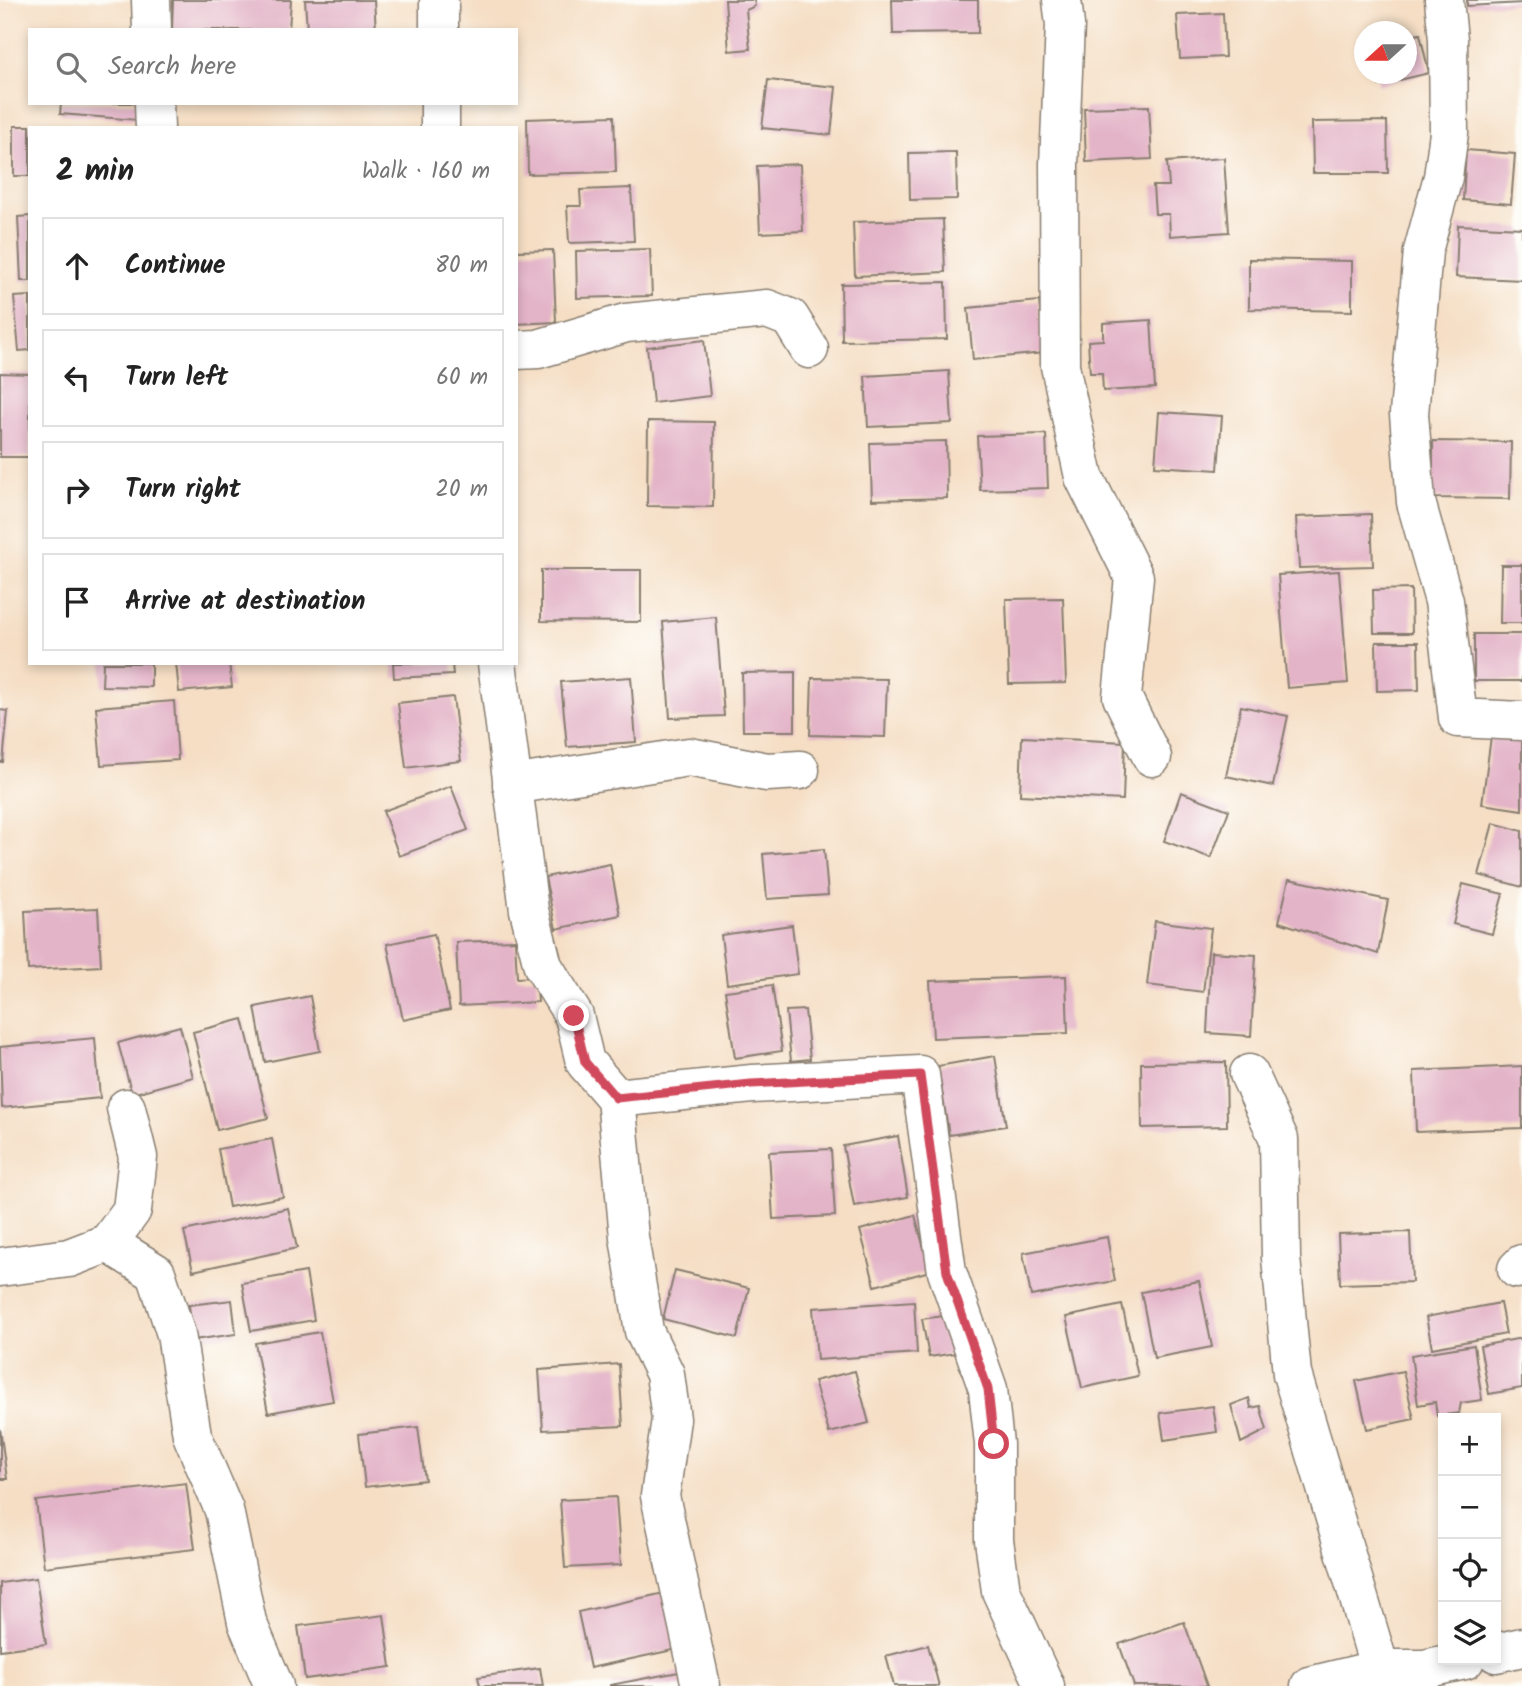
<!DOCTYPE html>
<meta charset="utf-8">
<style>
body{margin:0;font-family:Kalam,sans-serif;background:#f6f6f6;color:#222}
.controls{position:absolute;right:21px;bottom:21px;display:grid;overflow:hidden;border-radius:0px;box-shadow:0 4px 10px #0003}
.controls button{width:63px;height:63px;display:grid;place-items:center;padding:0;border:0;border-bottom:2px solid #e0e0e0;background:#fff;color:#222;font:35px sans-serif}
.compass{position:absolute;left:1354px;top:21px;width:63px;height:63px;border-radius:50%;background:#fff;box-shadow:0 4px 10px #0003;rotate:249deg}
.stop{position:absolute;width:21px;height:21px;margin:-16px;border:5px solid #d1495b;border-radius:50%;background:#fff}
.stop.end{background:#d1495b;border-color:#fff;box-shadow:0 2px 7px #0008}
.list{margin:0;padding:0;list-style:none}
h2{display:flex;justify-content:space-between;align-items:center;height:91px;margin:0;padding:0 28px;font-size:30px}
h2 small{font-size:23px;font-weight:400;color:#767676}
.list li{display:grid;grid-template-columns:46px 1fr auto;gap:21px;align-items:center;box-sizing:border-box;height:98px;margin:0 14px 14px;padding:0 14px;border:2px solid #e0e0e0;border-radius:0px}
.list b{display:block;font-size:26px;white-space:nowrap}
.list em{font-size:23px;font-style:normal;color:#767676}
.icon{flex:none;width:38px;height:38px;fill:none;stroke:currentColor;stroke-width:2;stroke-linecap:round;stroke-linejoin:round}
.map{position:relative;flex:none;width:1522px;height:1686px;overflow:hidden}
.search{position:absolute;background:#fff;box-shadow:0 4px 10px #0003;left:28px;top:28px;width:490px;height:77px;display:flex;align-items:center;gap:18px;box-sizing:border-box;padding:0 24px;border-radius:0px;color:#767676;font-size:26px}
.panel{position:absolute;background:#fff;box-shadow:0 4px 10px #0003;left:28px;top:126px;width:490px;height:539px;border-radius:0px}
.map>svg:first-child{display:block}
</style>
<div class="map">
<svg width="1522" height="1686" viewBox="0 0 1522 1686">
<rect width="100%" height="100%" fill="#fdfcf7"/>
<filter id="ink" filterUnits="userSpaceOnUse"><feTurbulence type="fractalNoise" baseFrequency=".0143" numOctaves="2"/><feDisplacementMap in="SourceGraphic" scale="14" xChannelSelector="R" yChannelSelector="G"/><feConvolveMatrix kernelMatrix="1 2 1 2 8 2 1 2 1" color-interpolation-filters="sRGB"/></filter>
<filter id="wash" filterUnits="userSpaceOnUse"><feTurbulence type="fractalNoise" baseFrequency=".00686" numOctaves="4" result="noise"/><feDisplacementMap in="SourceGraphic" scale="28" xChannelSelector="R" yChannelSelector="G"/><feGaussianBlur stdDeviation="1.57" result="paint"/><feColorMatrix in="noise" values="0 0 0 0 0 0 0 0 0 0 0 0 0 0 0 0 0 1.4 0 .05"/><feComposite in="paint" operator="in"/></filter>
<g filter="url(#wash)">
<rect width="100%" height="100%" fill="#f5dec4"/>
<g id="blocks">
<g fill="#e3b3c7">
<path d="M173,0H291L289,30H172Z"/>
<path d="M305,0H374L376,30H307Z"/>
<path d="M725,0H754L755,6L746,10L750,49L729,51Z"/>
<path d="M892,0H978V33L893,34Z"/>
<path d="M1467,0H1521L1522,3L1467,6Z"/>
<path d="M1223,13L1225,57L1180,59L1177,15Z"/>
<path d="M1420,34L1429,73L1379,85L1376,74H1406V37Z"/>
<path d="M768,80L836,87L831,135L762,128Z"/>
<path d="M61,103H139L138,120L60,114Z"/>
<path d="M1149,106L1152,159L1086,162L1084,108Z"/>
<path d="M614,116L616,172L528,174L527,119Z"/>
<path d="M1387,121L1388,173H1313L1312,122Z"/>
<rect x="14" y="126" width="16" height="50"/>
<path d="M1466,150L1515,154L1511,204L1463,200Z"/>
<path d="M956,152L957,199L910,200L909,153Z"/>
<path d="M1224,158L1229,232L1170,236L1169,214H1155L1153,186H1169L1167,162Z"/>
<path d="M800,164L803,231L760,233L757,166Z"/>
<path d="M631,188L634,241L569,243L567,206H581L580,190Z"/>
<path d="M30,216V281H21L18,217Z"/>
<path d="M943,219L945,272L855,276L853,222Z"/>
<path d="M1458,225L1522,228V280L1456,277Z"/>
<path d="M650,249L652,296L577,298L576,251Z"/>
<path d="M553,250L556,322L516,324V251Z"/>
<path d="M1249,259L1352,261V311L1249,309Z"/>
<path d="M946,282L947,339L842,341L841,284Z"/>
<path d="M30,296V350L19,351L14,297Z"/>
<path d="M1039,301L1044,353L973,360L968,308Z"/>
<path d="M1151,320L1155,388L1103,391L1102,373H1090L1088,341L1103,340V323Z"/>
<path d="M704,340L710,396L653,403L647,347Z"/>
<path d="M949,371L952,423L868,427L865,376Z"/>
<path d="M0,373L30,374V457H0Z"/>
<path d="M1159,412L1222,416L1218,470L1155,466Z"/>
<path d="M648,421L714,422L713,507L647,506Z"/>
<path d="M1046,434L1048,488L980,490L977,436Z"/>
<path d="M946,441L947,498L872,500L870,443Z"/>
<path d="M1433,441L1511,442L1510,499L1433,498Z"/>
<path d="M1371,514L1373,566L1299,568L1296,517Z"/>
<path d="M1501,565H1522V623H1500Z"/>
<path d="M541,570H641V622L541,621Z"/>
<path d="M1339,571L1348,683L1287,688L1278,575Z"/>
<path d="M1411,589L1412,633H1374L1373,590Z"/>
<path d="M1063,598L1066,683L1009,684L1006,599Z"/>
<path d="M716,617L724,716L670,718L663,622Z"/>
<rect x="1474" y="634" width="48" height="47"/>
<path d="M1376,642H1418L1419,690L1377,691Z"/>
<path d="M103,663H151V687L102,686Z"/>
<path d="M176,663H229L232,687L179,692Z"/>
<path d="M393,663H452L453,675L394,678Z"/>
<path d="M795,672V731H743L742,673Z"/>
<path d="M631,677L636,742L567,747L561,682Z"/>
<path d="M812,678L887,679L885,737L810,735Z"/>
<path d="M453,697L461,761L406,768L398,703Z"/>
<path d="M174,701L178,760L101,765L96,707Z"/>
<path d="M1241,706L1288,716L1273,786L1226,776Z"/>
<path d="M0,710L8,711L3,762H0Z"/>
<path d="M1492,729L1522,734V810L1482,804Z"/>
<path d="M1022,737L1125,742L1123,800L1020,795Z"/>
<path d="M451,786L468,830L399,856L383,811Z"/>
<path d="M1181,792L1229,810L1211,858L1164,841Z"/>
<path d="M1493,823L1522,831V887L1479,875Z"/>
<path d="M824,849L828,895L767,899L763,854Z"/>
<path d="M610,864L620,915L556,929L545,877Z"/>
<path d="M1289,879L1388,900L1378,954L1279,922Z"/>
<path d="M1463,884L1503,894L1492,934L1453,924Z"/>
<path d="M98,908L101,966L28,970L25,911Z"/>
<path d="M1155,921L1211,928L1203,992L1147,985Z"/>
<path d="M792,925L798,974L727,984L721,935Z"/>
<path d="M434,934L450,1010L403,1020L387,944Z"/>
<path d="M515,940L517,978L536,977L538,1002L459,1006L456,942Z"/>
<path d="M1211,952L1256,955L1251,1036L1207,1033Z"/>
<path d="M1066,976L1068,1033L933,1038L930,981Z"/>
<path d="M772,985L782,1051L735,1058L725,991Z"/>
<path d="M310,996L320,1051L265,1062L255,1007Z"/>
<path d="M805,1010L810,1059L791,1061L786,1011Z"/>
<path d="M243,1019L268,1118L217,1130L193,1032Z"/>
<path d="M180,1026L193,1077L132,1094L118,1043Z"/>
<path d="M95,1038L100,1098L2,1108L0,1047Z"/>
<path d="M995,1056L1006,1126L949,1135L938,1066Z"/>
<path d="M1226,1062L1227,1126L1142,1128L1141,1063Z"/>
<path d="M1522,1066V1128L1416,1132L1414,1071Z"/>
<path d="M898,1136L908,1197L854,1206L843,1146Z"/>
<path d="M272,1139L283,1197L229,1207L218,1149Z"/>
<path d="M831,1149L835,1216L773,1219L769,1152Z"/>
<path d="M288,1208L297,1248L193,1271L184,1231Z"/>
<path d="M915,1215L930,1271L875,1286L860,1230Z"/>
<path d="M1410,1232L1412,1282L1340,1284L1338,1234Z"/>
<path d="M1107,1237L1115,1281L1031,1296L1023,1253Z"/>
<path d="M675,1270L749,1288L737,1338L663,1319Z"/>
<path d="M306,1272L314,1320L251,1331L242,1283Z"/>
<path d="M1199,1281L1212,1347L1154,1358L1141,1292Z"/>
<path d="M232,1300L236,1334L193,1340L189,1305Z"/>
<path d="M914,1301L917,1353L817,1360L813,1308Z"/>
<path d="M1500,1303L1506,1334L1432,1348L1426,1317Z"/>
<path d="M1122,1305L1138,1376L1082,1388L1066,1317Z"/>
<path d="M950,1315L956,1353L929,1357L922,1319Z"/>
<path d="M320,1332L333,1401L268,1413L255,1343Z"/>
<path d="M1522,1338V1388L1489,1394L1480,1346Z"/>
<path d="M1474,1345L1482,1400L1461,1403L1459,1413L1437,1416L1435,1402L1418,1405L1411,1355Z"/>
<path d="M619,1364L623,1426L543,1430L539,1370Z"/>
<path d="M855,1371L869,1423L829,1433L814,1381Z"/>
<path d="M1403,1371L1414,1419L1367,1429L1356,1381Z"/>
<path d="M1249,1398L1251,1408L1260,1406L1267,1430L1241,1443L1231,1405Z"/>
<path d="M1213,1406L1217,1432L1164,1440L1160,1413Z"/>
<path d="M418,1427L425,1480L365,1487L359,1434Z"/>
<path d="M0,1428L7,1479H0Z"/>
<path d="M186,1483L195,1549L44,1567L36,1501Z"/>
<path d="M616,1497L621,1565L565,1568L560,1500Z"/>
<path d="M36,1578L46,1644L0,1650V1583Z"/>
<path d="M669,1592L682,1648L590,1668L578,1612Z"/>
<path d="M384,1615L391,1667L305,1679L298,1626Z"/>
<path d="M1184,1622L1207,1686H1134L1119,1644Z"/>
<path d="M928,1645L939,1686H894L886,1656Z"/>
<path d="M540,1668L543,1686H480L478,1677Z"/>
<path d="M679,1672L682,1686H610V1685Z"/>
</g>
</g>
</g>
<g filter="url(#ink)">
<use href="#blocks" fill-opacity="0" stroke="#887d70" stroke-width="2"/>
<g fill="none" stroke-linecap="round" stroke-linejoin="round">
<defs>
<g id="minor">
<path d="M151,0L152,30"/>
<path d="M439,0V30"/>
<path d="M1062,0L1065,25L1059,164L1060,366L1084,477L1134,577L1122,697L1152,757"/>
<path d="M1444,0L1448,39L1449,133L1443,177L1423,251L1409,414L1416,502L1444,601L1458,718L1522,721"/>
<path d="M154,103L155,128"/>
<path d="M440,103V128"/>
<path d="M516,350L538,349L626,323L767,309L790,318L809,349"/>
<path d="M497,663L529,910L543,966L574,1016L585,1062L616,1098L629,1237L644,1331L665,1374L671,1419L660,1496L701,1686"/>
<path d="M512,785L689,757L767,772L800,770"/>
<path d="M1249,1074L1279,1139L1281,1258L1292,1374L1380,1669"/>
<path d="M616,1098L752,1084L920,1075L947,1272L988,1389L994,1444V1540L1001,1591L1045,1686"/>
<path d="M108,1243L156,1273L176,1334L192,1435L224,1510L247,1622L274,1686"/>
<path d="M0,1267L69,1258L108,1243L132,1210L138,1157L126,1108"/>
<path d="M1517,1269L1522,1264"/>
<path d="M1496,1653L1522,1647"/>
<path d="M1310,1686L1380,1669H1424L1465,1660"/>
</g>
</defs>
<use href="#minor" stroke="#887d70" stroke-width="41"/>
<use href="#minor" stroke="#fff" stroke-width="38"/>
</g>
</g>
<g fill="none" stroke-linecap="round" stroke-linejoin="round" filter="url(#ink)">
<path stroke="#d1495b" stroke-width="9" d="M574,1016L585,1062L616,1098L751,1084L920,1075L947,1272L988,1389L994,1444"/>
</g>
</svg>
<div class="controls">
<button>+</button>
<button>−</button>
<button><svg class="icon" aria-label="locate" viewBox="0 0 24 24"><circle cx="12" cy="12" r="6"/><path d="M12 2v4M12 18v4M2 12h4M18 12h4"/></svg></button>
<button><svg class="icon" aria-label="layers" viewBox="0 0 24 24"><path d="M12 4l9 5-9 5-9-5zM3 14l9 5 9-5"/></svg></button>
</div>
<svg class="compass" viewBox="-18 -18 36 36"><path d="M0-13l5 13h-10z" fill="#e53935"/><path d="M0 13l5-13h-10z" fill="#767676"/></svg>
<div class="stop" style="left:994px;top:1444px"></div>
<div class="stop end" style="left:574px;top:1016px"></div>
<div class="search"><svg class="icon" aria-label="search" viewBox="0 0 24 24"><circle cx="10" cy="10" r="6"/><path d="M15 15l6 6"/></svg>Search here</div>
<section class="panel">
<h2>2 min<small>Walk · 160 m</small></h2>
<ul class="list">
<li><svg class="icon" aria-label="ahead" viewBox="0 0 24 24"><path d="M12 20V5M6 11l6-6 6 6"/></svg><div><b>Continue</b></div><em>80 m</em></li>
<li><svg class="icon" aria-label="left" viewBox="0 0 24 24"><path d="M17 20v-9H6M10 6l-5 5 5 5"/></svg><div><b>Turn left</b></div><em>60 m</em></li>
<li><svg class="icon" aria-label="right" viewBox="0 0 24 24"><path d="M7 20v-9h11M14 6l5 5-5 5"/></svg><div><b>Turn right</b></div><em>20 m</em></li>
<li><svg class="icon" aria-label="arrive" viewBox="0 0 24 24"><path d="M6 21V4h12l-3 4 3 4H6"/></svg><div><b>Arrive at destination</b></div></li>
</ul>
</section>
</div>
